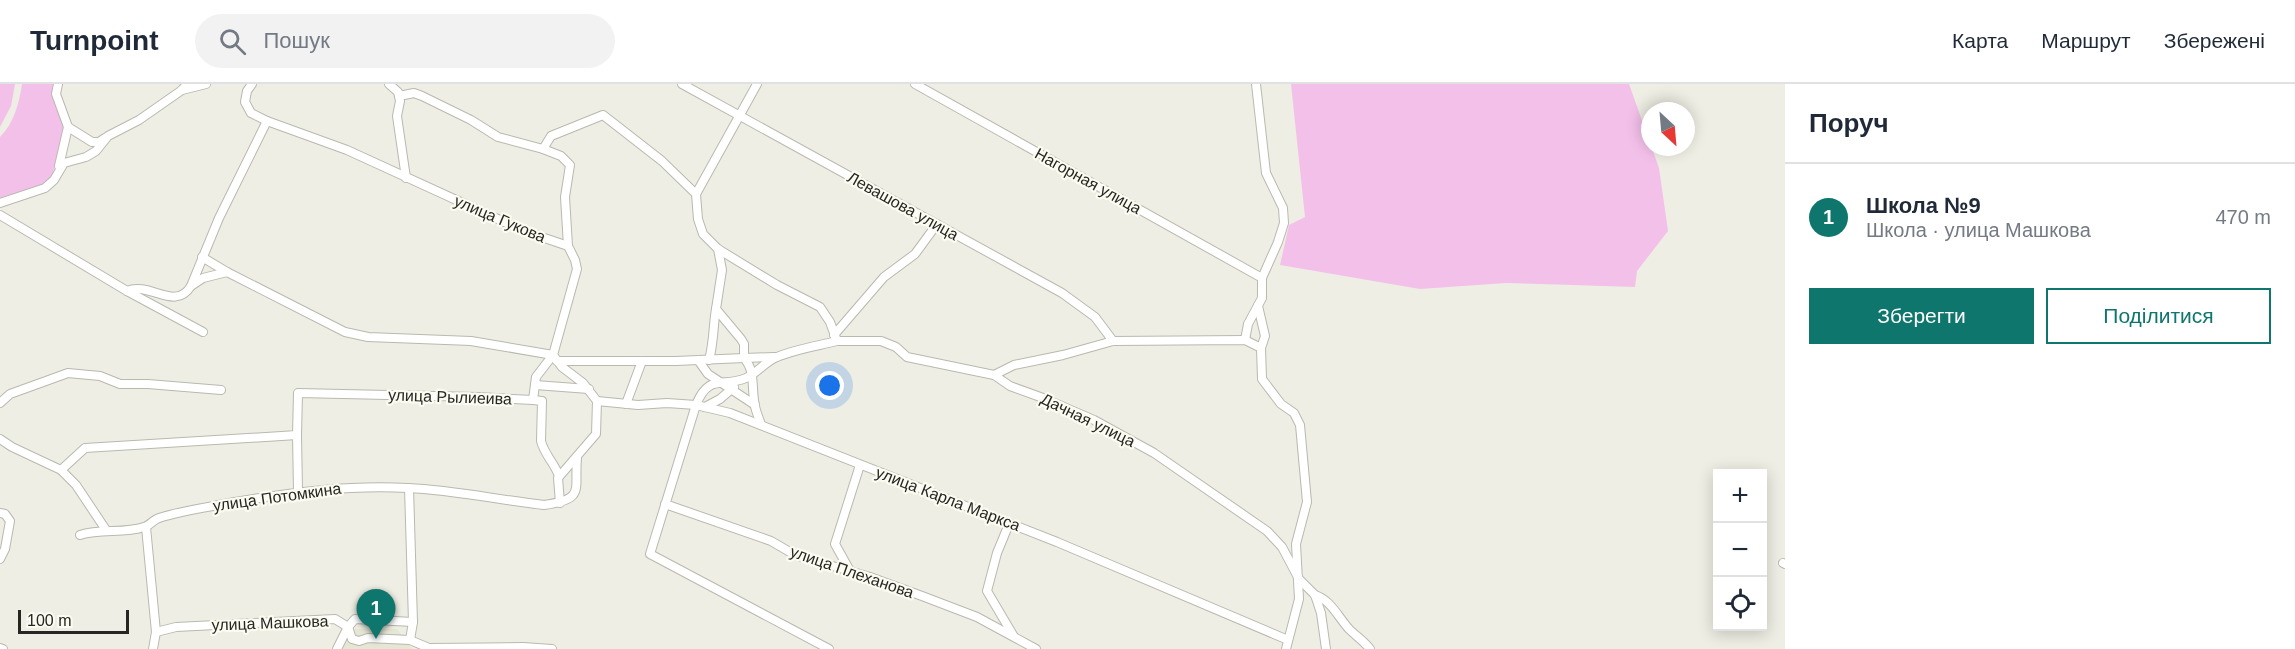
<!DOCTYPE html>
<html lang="uk">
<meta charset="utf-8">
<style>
body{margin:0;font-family:Arial,sans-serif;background:#f2f2f3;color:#1f2937}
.controls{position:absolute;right:18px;bottom:18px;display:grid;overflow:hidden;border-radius:0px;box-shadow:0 3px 15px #0003}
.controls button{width:54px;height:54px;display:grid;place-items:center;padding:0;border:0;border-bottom:2px solid #e0e1e3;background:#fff;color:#1f2937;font:30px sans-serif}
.compass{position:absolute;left:1641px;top:18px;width:54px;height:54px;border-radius:50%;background:#fff;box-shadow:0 3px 15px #0003;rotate:154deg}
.scale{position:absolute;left:18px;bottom:15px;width:111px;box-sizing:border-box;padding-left:6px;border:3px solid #262622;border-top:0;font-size:16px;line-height:21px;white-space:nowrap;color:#262622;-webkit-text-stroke:4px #fcfbf1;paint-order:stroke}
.you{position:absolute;left:830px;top:302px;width:21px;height:21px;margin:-15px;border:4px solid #fff;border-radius:50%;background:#1a73e8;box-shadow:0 0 0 9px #1a73e833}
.badge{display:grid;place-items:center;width:39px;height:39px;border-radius:50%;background:#0f766e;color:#fff;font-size:20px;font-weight:700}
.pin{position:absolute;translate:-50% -50px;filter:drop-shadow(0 2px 3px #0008)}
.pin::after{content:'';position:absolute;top:32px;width:21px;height:18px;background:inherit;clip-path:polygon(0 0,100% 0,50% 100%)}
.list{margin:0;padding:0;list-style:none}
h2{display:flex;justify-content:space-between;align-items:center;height:78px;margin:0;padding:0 24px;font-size:26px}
h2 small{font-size:20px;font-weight:400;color:#747a83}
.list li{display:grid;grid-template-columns:39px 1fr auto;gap:18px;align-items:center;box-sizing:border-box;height:108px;padding:0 24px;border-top:2px solid #e0e1e3}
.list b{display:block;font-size:22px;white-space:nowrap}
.list p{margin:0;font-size:20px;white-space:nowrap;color:#747a83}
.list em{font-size:20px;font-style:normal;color:#747a83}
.actions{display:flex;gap:12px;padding:18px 24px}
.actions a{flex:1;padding:14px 0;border:2px solid #0f766e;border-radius:0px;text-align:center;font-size:21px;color:#0f766e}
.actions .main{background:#0f766e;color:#fff}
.icon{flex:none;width:33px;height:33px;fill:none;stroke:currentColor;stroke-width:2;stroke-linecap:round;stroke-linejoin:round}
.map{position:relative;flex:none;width:1785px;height:565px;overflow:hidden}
header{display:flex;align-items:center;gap:36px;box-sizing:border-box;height:84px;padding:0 30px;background:#fff;border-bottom:2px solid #e0e1e3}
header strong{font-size:28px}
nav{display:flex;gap:33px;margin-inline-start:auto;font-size:21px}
.search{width:420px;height:54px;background:#f2f2f3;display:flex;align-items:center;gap:15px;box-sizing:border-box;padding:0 21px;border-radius:33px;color:#747a83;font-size:22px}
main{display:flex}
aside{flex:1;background:#fff}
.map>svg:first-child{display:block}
</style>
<header>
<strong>Turnpoint</strong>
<div class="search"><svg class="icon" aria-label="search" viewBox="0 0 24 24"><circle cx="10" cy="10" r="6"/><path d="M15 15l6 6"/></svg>Пошук</div>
<nav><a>Карта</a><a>Маршрут</a><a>Збережені</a></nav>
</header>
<main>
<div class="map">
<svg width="1785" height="565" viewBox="0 0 1785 565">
<rect width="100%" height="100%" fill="#eeeee4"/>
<path fill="#e6e6d4" d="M352,545H397L412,565H341Z"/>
<g fill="#f3c0ea">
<path d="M0,0H15L11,22L0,43Z"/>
<path d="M22,0H53L52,10L64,43L52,93L43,101L0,115V53C14,39 19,20 22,0Z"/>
<path d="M1291,0H1629L1659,84L1668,147L1637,187L1635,203L1506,199L1420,205L1280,181L1289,141L1305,133Z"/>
</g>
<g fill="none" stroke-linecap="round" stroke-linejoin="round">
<defs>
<g id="minor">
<path d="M58,0L56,10L68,43L92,58H99L105,54"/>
<path d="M252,0L247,7L245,18L251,29L267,37L347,66L524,147L568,162L575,176L577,185L553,271L562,283L583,299L597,317L596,350L558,394L560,419"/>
<path d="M389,0L398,8L400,17L397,32L406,94"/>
<path d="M682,0L1062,209L1095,233L1113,257"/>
<path d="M757,0L696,110L698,135L703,150L718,165L777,201L820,223L830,238L837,257H881L896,263L907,273L994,291L1010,302L1043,314L1094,336L1154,369L1267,447L1282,463L1299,495L1315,511L1321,529L1326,565"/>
<path d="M915,0L1262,194"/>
<path d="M182,6L206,0"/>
<path d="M399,12L414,9L422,12L471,36L498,53L543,65"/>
<path d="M59,82L68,43"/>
<path d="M0,119L45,104L54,96L64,79L86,73L96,67L108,52L139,36L182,6L187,0"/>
<path d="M0,131L127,207L203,248"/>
<path d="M568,162L565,113L570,81L561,72L543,65L551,52L603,31L662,77L696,110"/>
<path d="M202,173L227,188"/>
<path d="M127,207C150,197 175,228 191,202"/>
<path d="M1258,222L1265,252L1261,264L1262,295L1281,320L1294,329L1300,341L1307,418L1296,460L1299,515L1286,565"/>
<path d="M834,251L884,193L915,170L937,140"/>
<path d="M1245,256L1248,240L1262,214V194L1278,158L1284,139L1283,124L1266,89L1256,0"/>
<path d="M744,274C756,287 751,305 755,322C756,328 759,334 761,341"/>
<path d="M744,274L774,273"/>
<path d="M698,276L708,290L755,321"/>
<path d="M709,276C714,258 713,242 716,225"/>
<path d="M557,277H676L744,274V260L741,255L716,225L722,186L718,165"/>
<path d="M994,291L1014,281L1063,271L1113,257L1245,256L1261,264"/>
<path d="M535,301L589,305"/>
<path d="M533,316L542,317L541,357C544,370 555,380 559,392"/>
<path d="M597,317L638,321L667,319L696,321L730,329L1057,458L1288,556"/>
<path d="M0,319L10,310L68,289L100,292L120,300H148L221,306"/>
<path d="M626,320L642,277"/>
<path d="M705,323L720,315L734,303"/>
<path d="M297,351L298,407"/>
<path d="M0,355L12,363L61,386"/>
<path d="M409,404L413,538L410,556"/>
<path d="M665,420L771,457L795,471L870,493L922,512L977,533L1036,565"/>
<path d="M0,429L5,430L10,437L5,465L0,475"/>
<path d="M1009,440L997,469L987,507L1013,551"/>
<path d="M146,443L156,548L153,565"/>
<path d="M106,446L76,401L61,386L85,364L297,351L298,309L478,313L533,316L536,293L553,271L471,257L368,253L345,248L227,188L203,194L191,202L219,134L267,37"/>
<path d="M80,451C101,444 123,450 144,443C149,442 153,436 159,434C184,426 210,423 235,418C293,408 349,401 408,404C454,406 499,416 544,421C586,415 574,406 577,374"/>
<path d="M1783,479L1785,480"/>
<path d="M850,487L835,460L860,381"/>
<path d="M1315,511C1331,516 1338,533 1349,545C1356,552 1364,557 1370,565"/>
<path d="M156,548L176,543L335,535L348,543L352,555L359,557L368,554L410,556L429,564L523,563L552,565"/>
<path d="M0,564L3,565"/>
<path d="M337,565L348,543L355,535L413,538"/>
<path d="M829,565L650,470L696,321C709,289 722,304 746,294C757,289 766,277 777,273C796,265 817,262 837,257"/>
</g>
</defs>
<use href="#minor" stroke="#b9b9af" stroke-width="10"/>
<use href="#minor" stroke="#fff" stroke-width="8"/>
</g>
<g text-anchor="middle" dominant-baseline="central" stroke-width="4.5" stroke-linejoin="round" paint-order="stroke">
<g font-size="16" fill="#262622" stroke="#fcfbf1">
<text transform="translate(1088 97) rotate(29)">Нагорная улица</text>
<text transform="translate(903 122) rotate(29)">Левашова улица</text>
<text transform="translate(500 135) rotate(23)">улица Гукова</text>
<text transform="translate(450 313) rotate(2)">улица Рылиеива</text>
<text transform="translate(1088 336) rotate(26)">Дачная улица</text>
<text transform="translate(277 413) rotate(-8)">улица Потомкина</text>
<text transform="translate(948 415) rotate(21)">улица Карла Маркса</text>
<text transform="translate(852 488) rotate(19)">улица Плеханова</text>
<text transform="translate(270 539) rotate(-2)">улица Машкова</text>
</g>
</g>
</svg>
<div class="controls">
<button>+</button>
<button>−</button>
<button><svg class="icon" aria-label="locate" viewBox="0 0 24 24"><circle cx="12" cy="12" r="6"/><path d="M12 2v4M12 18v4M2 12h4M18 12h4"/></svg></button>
</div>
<svg class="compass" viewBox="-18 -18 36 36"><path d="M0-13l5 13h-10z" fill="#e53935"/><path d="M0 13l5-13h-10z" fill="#747a83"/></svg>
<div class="scale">100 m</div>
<div class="you"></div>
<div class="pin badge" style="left:376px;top:555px">1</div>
</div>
<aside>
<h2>Поруч<small></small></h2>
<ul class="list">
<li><span class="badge">1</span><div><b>Школа №9</b><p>Школа · улица Машкова</p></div><em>470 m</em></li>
</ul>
<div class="actions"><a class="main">Зберегти</a><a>Поділитися</a></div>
</aside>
</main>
